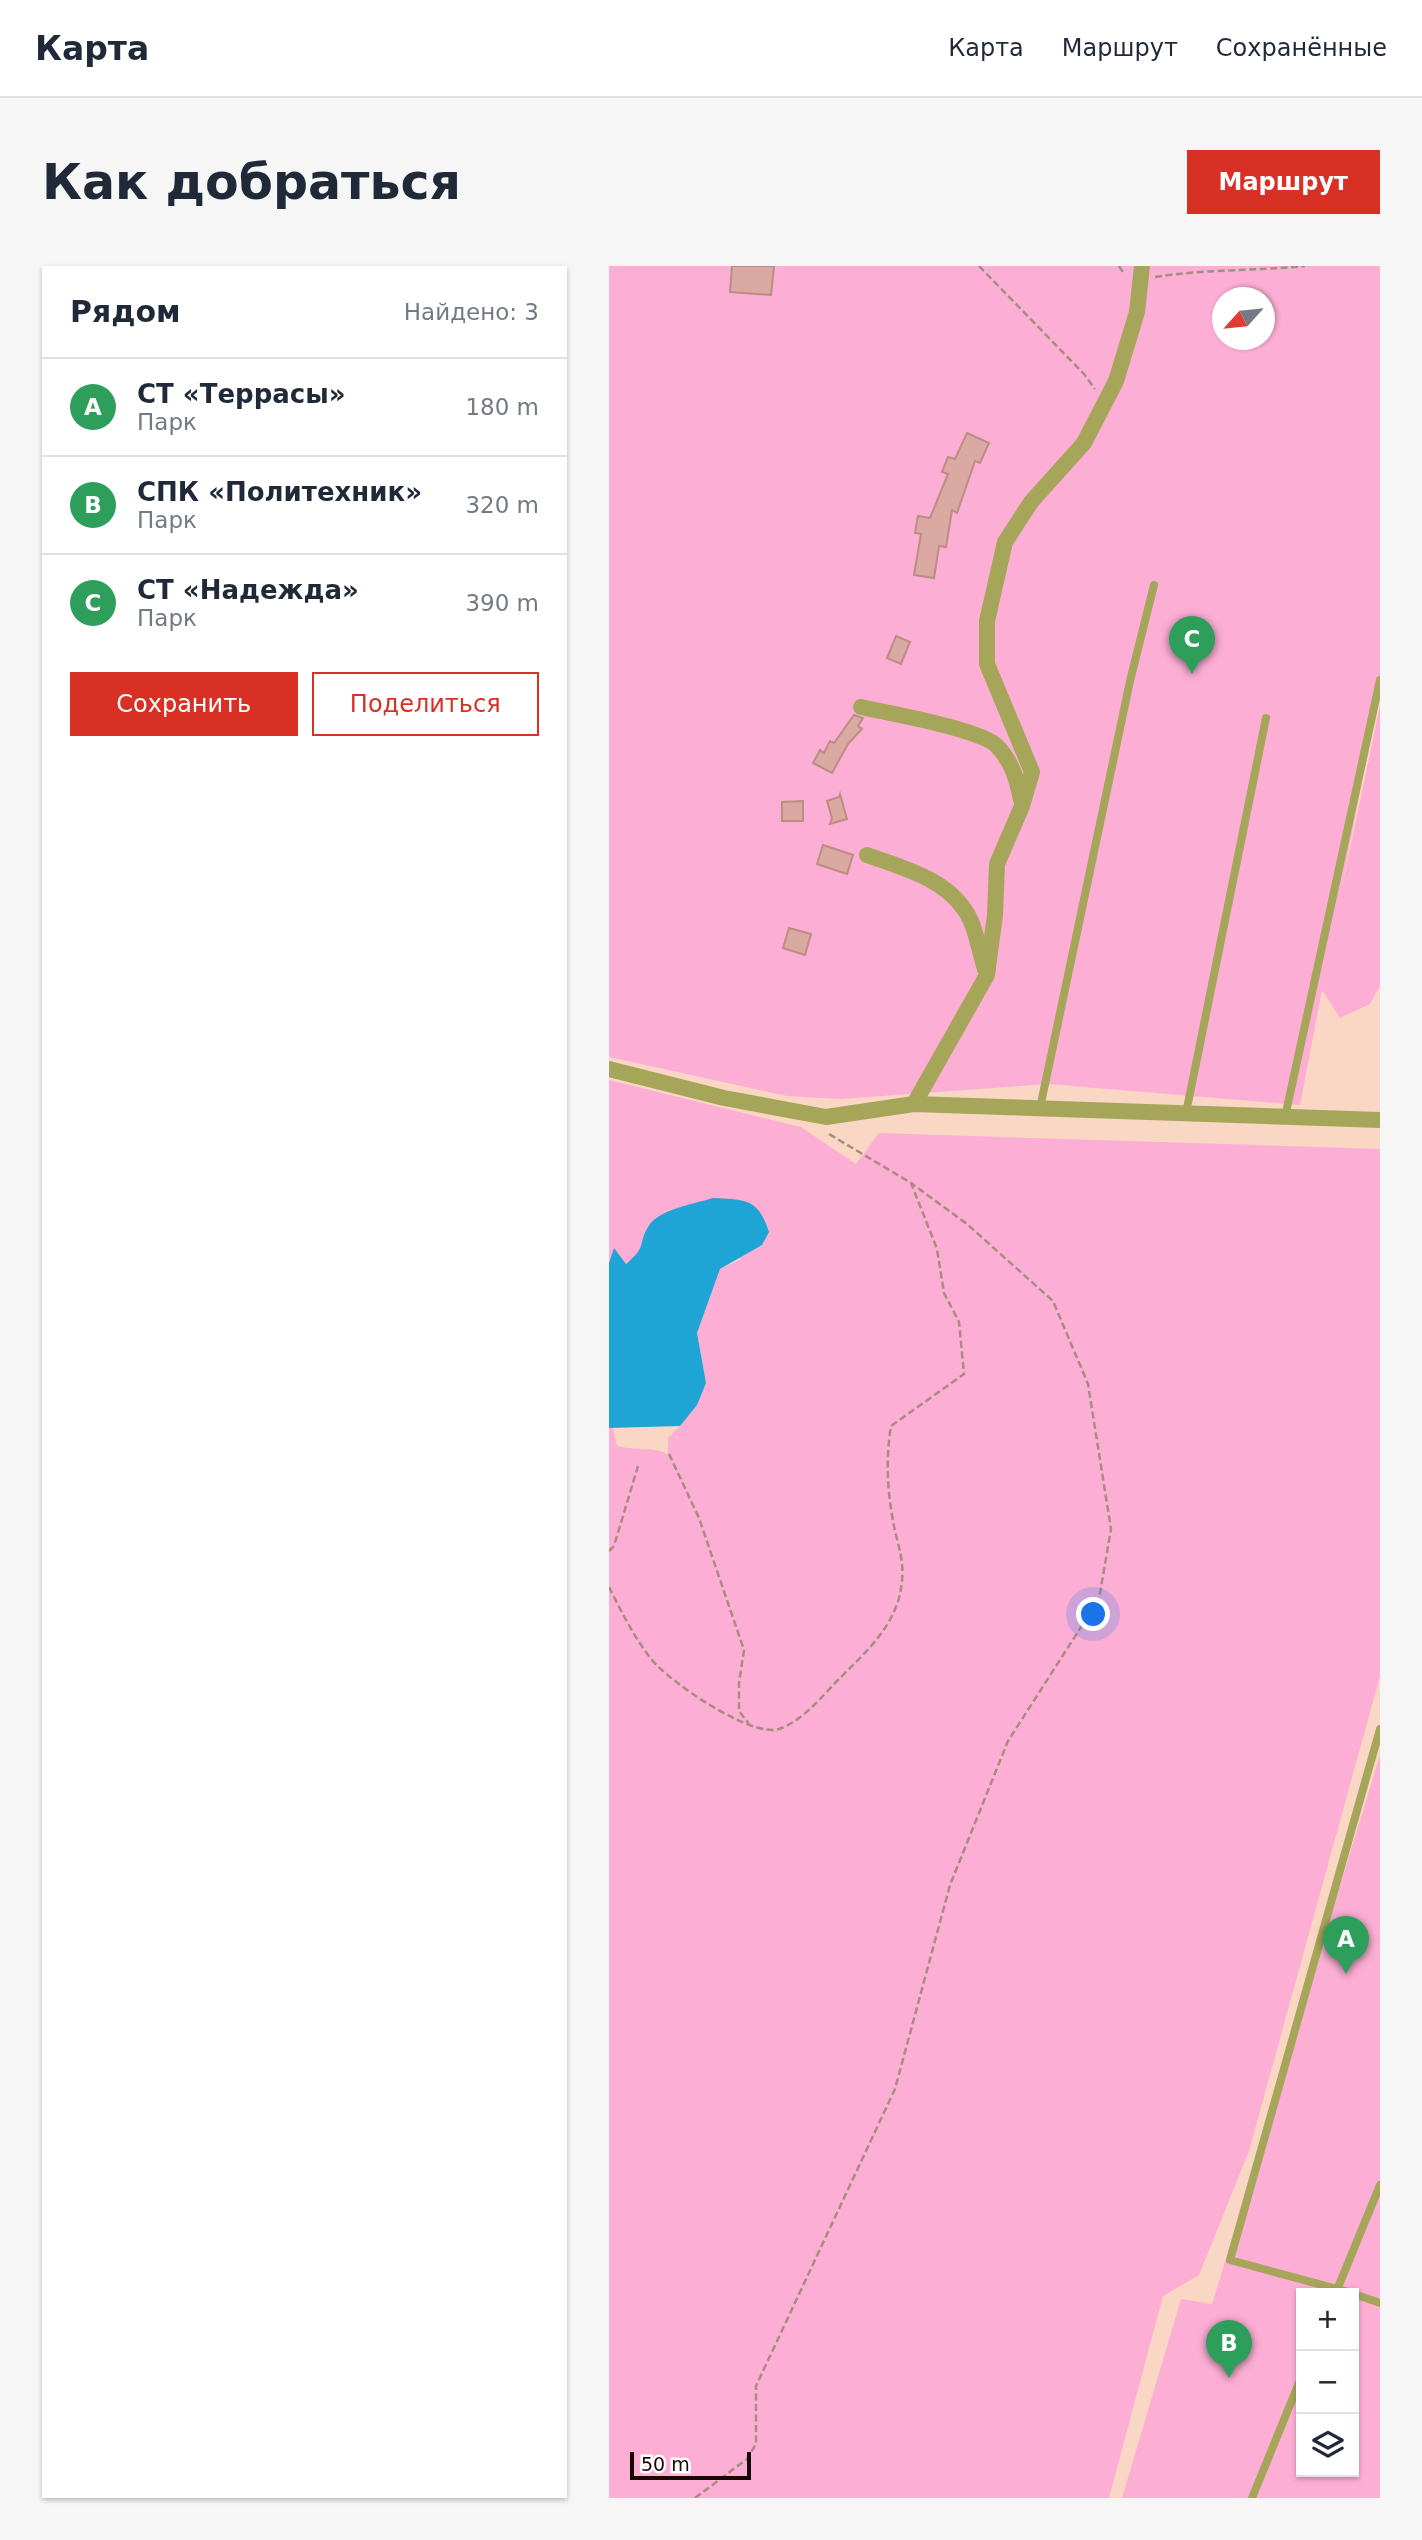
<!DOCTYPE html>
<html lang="ru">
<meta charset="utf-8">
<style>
body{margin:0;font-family:"DejaVu Sans",sans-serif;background:#f6f6f7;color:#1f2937}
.controls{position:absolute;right:21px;bottom:21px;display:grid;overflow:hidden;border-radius:0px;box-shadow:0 2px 5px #0004}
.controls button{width:63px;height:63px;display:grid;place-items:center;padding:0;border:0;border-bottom:2px solid #e0e1e3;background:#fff;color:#1f2937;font:35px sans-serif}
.compass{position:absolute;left:603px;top:21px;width:63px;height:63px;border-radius:50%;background:#fff;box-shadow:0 2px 5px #0004;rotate:243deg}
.scale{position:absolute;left:21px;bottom:18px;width:121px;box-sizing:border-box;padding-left:7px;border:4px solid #180904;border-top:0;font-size:19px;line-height:24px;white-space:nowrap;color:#180904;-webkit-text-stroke:5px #fff;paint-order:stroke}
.you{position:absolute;left:485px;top:1349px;width:24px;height:24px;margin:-18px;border:5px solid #fff;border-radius:50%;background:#1a73e8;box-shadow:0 0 0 10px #1a73e833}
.badge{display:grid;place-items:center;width:46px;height:46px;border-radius:50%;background:#d93025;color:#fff;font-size:23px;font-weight:700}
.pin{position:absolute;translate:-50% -58px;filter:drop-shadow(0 2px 4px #0008)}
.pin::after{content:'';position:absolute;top:37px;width:24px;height:21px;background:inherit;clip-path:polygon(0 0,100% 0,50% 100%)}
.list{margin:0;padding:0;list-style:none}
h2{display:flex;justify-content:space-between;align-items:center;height:91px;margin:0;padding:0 28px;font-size:30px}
h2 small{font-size:23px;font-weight:400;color:#747a83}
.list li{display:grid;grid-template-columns:46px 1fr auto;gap:21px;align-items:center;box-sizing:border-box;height:98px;padding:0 28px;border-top:2px solid #e0e1e3}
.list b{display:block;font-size:26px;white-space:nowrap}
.list p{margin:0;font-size:23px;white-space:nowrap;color:#747a83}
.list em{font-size:23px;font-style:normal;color:#747a83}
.actions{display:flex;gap:14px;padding:21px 28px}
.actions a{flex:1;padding:16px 0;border:2px solid #d93025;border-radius:0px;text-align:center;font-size:24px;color:#d93025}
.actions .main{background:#d93025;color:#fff}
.icon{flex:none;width:38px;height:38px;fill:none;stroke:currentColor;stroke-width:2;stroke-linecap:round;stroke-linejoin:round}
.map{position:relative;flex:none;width:771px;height:2232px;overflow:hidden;border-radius:0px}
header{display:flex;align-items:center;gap:42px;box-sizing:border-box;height:98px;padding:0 35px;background:#fff;border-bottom:2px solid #e0e1e3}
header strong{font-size:33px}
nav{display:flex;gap:38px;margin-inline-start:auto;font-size:24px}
.intro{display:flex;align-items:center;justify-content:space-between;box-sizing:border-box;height:168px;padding:0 42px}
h1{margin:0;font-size:49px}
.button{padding:18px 32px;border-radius:0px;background:#d93025;color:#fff;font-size:24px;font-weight:700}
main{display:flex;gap:42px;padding:0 42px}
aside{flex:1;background:#fff;border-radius:0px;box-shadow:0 2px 5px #0004}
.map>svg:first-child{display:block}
</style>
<header>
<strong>Карта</strong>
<nav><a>Карта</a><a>Маршрут</a><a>Сохранённые</a></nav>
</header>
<div class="intro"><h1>Как добраться</h1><a class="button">Маршрут</a></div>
<main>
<aside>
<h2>Рядом<small>Найдено: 3</small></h2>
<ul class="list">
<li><span class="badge" style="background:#2e9e5b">A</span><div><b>СТ «Террасы»</b><p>Парк</p></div><em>180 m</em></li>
<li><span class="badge" style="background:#2e9e5b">B</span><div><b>СПК «Политехник»</b><p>Парк</p></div><em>320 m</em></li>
<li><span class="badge" style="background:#2e9e5b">C</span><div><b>СТ «Надежда»</b><p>Парк</p></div><em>390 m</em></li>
</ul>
<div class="actions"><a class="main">Сохранить</a><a>Поделиться</a></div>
</aside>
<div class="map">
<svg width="771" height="2232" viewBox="0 0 771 2232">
<rect width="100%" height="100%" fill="#fad7c4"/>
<g fill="#fcaed4" fill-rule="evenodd">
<path d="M0,0H771V422L730,635L771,440V720L761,738L731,752L713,724L691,839L439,818L232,833L178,830L0,791ZM614,32H656V74H614Z"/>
<path d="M0,814L192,861L247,898L270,867L771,883V1410L640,1885L590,2009L554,2030L500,2232H0V1162L3,1160L8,1180C27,1185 42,1180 59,1188V1172L71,1160L97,1118L88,1067L111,1003L133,993L39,960L33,984L17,998L5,983L0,997Z"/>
<path d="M771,1489V2232H513L572,2033L603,2038ZM692,2027H745V2206H692Z"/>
</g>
<path fill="#1ea5d5" d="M104,932C137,934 149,932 160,966L153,979L111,1003L88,1067L97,1117L88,1139L71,1160L0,1162V997L5,982L17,998C39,979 28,980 39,961C49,943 86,938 104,932Z"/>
<g fill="#daa9a2" stroke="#bb8d85" stroke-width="2">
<path d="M123,0H165L162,29L121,26Z"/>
<path d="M358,167L380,177L371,197L366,195L348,247L343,244L337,281L330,280L325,312L305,309L312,268L306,267L309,250L321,252L339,208L333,206L339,191L346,193Z"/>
<path d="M287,370L301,376L292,398L278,392Z"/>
<path d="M245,449L254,452L249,460L253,463L239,478L223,507L204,497L211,484L215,487L221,475L225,477Z"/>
<path d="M231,528L238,553L221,558L223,552L218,535L230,531Z"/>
<path d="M194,535V555H173V536Z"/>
<path d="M214,579L244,589L238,608L208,598Z"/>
<path d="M180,662L202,668L196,689L174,682Z"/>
</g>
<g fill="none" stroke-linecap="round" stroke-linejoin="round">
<g stroke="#a88c7e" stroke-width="2.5" stroke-dasharray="7 3.5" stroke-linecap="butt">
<path d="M370,0L475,108L486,123"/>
<path d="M510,0L515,8"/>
<path d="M546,11C596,3 646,5 696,0"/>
<path d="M60,1188L90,1252L135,1384L130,1417V1445L140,1458"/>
<path d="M0,1285L5,1280L29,1200"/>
<path d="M0,1321C12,1345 26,1373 43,1394C61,1416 142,1472 170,1463C194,1455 214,1429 231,1412C255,1388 280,1366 290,1332C299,1296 288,1282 283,1249C278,1219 277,1190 282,1160L355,1108L350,1056L335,1027L328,983L302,917L220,868"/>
<path d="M86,2232L138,2193L147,2178V2120L286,1823L341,1619L399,1475L490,1333L502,1263L479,1118L444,1035L358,958L302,917"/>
</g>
<g stroke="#a6a65a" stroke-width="8">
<path d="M431,842L521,415L545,319"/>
<path d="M577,847L657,452"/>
<path d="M676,851L771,414"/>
<path d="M728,2024L771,1919"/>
<path d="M743,2027L621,1994L771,1463"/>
<path d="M745,2028L771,2037"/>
<path d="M643,2232L692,2112"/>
</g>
<g stroke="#a6a65a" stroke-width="16">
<path d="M252,441C279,447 371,463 388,480C403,496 408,513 412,534"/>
<path d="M258,589C297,603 343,614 362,655C368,670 371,687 376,703"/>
<path d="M0,803L115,832L217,851L305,838L771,854"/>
<path d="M305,838L378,709L386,649L388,598L413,540L423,506L378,398V355L396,276L422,236L475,177L507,115L528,46L533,0"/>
</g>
</g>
</svg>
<div class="controls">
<button>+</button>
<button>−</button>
<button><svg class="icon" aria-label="layers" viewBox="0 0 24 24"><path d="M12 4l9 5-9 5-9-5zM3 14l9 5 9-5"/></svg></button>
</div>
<svg class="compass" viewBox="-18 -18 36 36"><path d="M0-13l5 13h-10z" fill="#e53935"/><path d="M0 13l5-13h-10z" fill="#747a83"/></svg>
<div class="scale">50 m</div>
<div class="you"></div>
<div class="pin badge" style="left:737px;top:1708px;background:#2e9e5b">A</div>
<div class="pin badge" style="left:620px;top:2112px;background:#2e9e5b">B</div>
<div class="pin badge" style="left:583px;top:408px;background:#2e9e5b">C</div>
</div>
</main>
